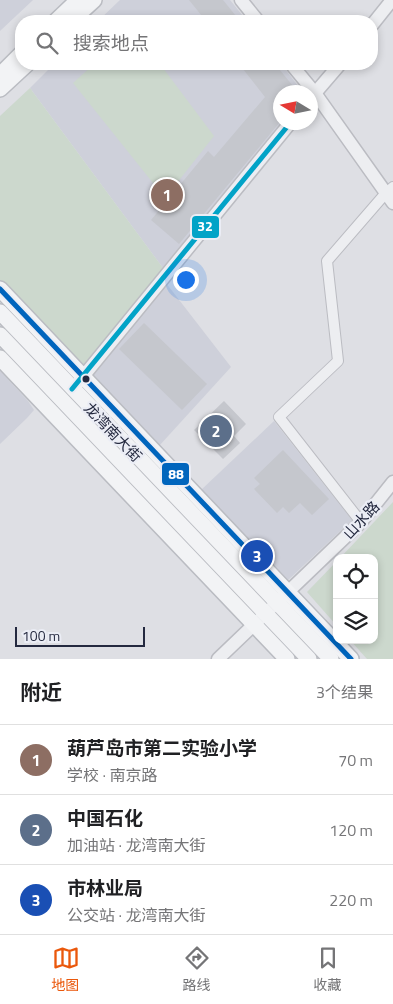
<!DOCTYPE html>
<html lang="zh">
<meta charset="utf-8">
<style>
body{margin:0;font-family:"Titillium Web","Noto Sans SC",sans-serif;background:#f6f6f6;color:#202124}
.controls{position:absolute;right:15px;bottom:15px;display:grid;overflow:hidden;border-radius:10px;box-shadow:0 2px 8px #0003}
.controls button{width:45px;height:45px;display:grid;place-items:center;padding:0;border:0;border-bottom:1px solid #e0e0e0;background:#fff;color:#202124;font:25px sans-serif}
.compass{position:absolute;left:273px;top:85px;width:45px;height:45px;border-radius:50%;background:#fff;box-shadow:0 2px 8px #0003;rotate:280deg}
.scale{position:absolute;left:15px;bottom:12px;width:130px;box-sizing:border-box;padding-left:5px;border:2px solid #24293f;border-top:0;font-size:14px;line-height:18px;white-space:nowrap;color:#24293f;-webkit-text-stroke:4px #ebedf5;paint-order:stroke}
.you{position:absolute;left:185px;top:279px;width:18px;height:18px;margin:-12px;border:4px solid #fff;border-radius:50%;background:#1a73e8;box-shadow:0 0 0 8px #1a73e833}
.badge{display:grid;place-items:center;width:32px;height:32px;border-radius:50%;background:#ea580c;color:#fff;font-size:16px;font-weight:700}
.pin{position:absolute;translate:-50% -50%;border:2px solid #fff;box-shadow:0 1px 5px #0006}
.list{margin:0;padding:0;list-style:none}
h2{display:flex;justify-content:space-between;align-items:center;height:65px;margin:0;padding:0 20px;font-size:21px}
h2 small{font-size:16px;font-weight:400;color:#757577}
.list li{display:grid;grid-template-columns:32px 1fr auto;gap:15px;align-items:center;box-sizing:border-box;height:70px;padding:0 20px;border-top:1px solid #e0e0e0}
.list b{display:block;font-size:19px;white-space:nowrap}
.list p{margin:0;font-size:16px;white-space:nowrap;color:#757577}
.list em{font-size:16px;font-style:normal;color:#757577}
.icon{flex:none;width:28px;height:28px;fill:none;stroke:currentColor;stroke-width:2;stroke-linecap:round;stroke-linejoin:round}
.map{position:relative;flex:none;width:393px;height:659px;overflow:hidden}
.search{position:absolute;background:#fff;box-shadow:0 2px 8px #0003;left:15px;right:15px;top:15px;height:55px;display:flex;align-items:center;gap:12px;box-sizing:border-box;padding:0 18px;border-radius:20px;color:#757577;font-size:19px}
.sheet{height:275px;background:#fff}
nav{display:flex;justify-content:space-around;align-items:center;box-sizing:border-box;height:70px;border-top:1px solid #e0e0e0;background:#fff;font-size:14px;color:#757577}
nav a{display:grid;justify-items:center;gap:2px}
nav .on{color:#ea580c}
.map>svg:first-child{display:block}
</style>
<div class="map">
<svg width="393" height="659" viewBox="0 0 393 659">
<rect width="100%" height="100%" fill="#dedfe4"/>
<g fill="#ced0da">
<path d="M0,0H33L0,31Z"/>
<path d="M120,0H230L247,21H98Z"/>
<path d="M54,64H281L299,87V92H280V122L286,123L163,268L30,88Z"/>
<path d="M166,283L231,367L159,446L91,374Z"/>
<path d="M0,371L28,401L34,410L27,418L0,444Z"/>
<path d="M274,421L352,520L286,582L201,490Z"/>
</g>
<g fill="#ccd8cd">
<path d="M94,64H160L214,136L165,198L73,83Z"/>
<path d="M30,88L163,268L80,369L0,281V116Z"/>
<path d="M393,502V659H367L350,640H374V558H340Z"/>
<path d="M337,561V626L307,592Z"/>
</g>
<g fill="#c5c7cd">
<path d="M189,0H223L240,21H206Z"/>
<path d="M239,64H275L293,86V92H280V122L179,244L151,220L208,151L214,157L265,97Z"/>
<path d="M144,323L207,384L182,410L119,349Z"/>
<path d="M224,401L246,424L234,436L240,443L223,459L194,430Z"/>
<path d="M283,450L329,499L312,515L300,503L289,513L283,507L277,513L254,489L260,484L254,478Z"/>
</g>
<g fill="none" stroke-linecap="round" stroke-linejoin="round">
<defs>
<path id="minor" d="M361,522L279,417L338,361L327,261L385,194L393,187"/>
<g id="tertiary">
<path d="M241,0L258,21"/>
<path d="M372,25L392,0"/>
<path d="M291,64L315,93L393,203"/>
<path d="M310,99L340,64"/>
<path d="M77,384L291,122"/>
<path d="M218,659L361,522L393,482"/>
</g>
<g id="primary">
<path d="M56,21L78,0"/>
<path d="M71,21L94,0"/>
<path d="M0,75L21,54"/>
<path d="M0,89L27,64"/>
<path d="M0,289L351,659"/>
<path d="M0,312L331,659"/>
<path d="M0,335L309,659"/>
<path d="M0,358L287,659"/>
</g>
</defs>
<use href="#minor" stroke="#bbbcc2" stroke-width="12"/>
<use href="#tertiary" stroke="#bbbcc2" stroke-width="15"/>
<use href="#primary" stroke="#babcc2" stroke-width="18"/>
<use href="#minor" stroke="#edeef1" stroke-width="10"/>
<use href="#tertiary" stroke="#edeef1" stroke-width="12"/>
<use href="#primary" stroke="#f2f3f5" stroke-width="15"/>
<defs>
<path id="bus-1" d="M0,289L351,659"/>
<path id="bus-2" d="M72,389L291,122"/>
</defs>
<use href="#bus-1" stroke="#ebedf5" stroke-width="9"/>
<use href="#bus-2" stroke="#ebedf5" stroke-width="9"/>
<use href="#bus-1" stroke="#0065bd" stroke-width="5"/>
<use href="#bus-2" stroke="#02a3c7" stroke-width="5"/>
</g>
<circle fill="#24293f" stroke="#ebedf5" stroke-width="2" cx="86" cy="379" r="4.5"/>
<g text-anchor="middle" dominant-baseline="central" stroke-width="4.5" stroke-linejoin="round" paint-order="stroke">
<g font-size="15" fill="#24293f" stroke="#ebedf5">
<text transform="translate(113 432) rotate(46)">龙湾南大街</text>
<text transform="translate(361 520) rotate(-47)">山水路</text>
</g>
</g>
<g stroke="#ebedf5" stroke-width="2">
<rect x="191" y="215" width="29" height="24" rx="5" fill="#02a3c7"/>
<rect x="161" y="462" width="29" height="24" rx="5" fill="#0065bd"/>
</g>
<g font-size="14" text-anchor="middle" font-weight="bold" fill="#fff">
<text x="205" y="231">32</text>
<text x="176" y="479">88</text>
</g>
</svg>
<div class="controls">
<button><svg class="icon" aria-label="locate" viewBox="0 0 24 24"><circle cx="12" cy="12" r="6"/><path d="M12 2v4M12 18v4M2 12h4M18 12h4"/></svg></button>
<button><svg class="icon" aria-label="layers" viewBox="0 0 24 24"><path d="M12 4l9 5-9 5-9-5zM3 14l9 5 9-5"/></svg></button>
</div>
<svg class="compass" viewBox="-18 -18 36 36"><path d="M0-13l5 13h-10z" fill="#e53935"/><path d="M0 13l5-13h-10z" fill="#757577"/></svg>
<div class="scale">100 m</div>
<div class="you"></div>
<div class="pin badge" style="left:167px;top:195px;background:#8d6e63">1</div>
<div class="pin badge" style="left:216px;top:431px;background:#5c6f8a">2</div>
<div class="pin badge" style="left:257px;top:556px;background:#1a4fb4">3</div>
<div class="search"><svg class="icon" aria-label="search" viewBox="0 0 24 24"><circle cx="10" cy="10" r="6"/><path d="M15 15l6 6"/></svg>搜索地点</div>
</div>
<section class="sheet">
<h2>附近<small>3个结果</small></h2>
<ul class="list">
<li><span class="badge" style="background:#8d6e63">1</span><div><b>葫芦岛市第二实验小学</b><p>学校 · 南京路</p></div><em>70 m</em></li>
<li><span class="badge" style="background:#5c6f8a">2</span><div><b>中国石化</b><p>加油站 · 龙湾南大街</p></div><em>120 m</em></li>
<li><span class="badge" style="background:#1a4fb4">3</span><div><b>市林业局</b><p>公交站 · 龙湾南大街</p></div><em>220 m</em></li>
</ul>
</section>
<nav>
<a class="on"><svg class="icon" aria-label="map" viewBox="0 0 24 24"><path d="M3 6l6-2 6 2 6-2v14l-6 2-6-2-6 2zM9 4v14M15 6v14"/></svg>地图</a>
<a><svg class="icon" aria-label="directions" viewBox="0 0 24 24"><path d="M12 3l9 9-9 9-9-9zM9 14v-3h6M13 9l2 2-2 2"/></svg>路线</a>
<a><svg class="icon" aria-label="saved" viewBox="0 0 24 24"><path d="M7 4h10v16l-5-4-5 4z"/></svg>收藏</a>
</nav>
